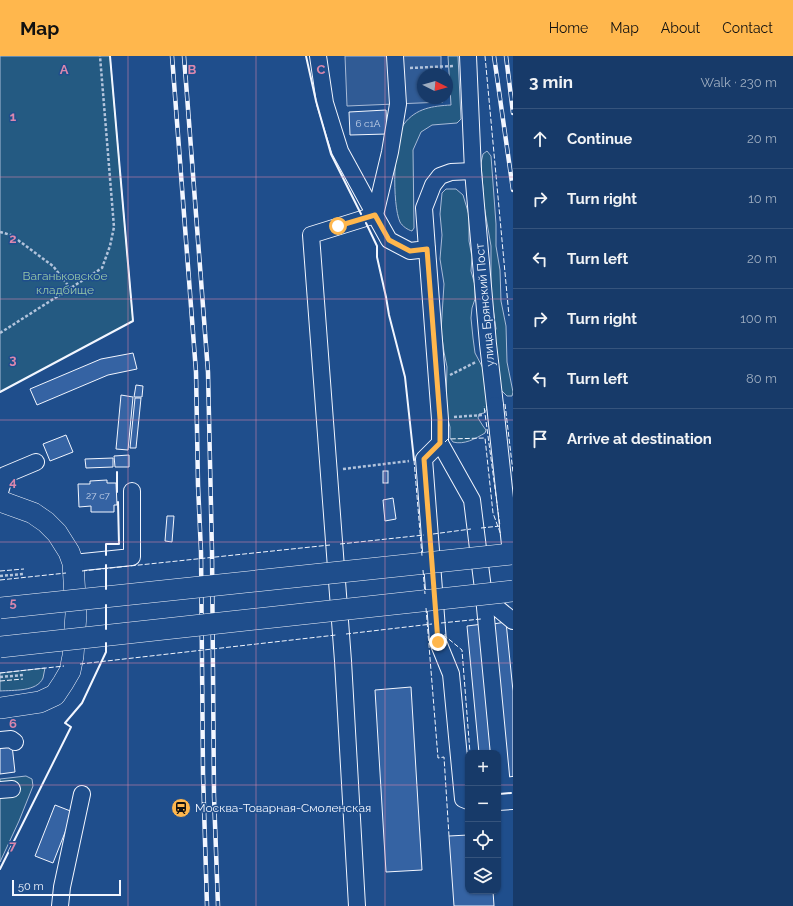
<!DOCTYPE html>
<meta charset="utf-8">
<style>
body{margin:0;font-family:Raleway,sans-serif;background:#20416f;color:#f1f3f6}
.controls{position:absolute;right:12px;bottom:12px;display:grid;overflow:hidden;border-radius:8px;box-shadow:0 1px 3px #0004}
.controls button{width:36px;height:36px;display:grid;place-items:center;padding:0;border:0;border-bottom:1px solid #36547d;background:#173a69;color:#f1f3f6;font:20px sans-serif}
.compass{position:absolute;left:417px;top:12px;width:36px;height:36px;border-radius:50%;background:#173a69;box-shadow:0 1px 3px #0004;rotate:95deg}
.scale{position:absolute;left:12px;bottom:10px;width:109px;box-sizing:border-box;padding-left:4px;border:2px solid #f2f6ff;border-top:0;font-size:11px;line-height:14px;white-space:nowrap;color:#f2f6ff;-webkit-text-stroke:3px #1f4e8c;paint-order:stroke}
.stop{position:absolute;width:12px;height:12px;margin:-9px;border:3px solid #ffb74d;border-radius:50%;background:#fff}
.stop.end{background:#ffb74d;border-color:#fff;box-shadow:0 1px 4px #0008}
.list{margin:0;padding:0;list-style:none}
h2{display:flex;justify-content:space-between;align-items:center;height:52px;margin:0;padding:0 16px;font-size:17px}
h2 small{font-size:13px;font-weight:400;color:#9eadc0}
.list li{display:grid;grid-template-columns:26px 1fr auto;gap:12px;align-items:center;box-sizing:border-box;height:60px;padding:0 16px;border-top:1px solid #36547d}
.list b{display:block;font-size:15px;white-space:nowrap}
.list em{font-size:13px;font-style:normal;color:#9eadc0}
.icon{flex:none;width:22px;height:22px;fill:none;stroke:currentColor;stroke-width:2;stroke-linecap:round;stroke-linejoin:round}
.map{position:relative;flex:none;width:513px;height:850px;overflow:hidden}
header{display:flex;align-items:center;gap:24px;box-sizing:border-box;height:56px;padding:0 20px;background:#ffb74d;color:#111}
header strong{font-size:19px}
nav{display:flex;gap:22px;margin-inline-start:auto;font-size:14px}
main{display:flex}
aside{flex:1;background:#173a69}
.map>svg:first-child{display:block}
</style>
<header>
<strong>Map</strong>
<nav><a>Home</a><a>Map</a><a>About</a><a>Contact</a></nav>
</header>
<main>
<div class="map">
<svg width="513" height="850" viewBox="0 0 513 850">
<rect width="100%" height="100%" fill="#1f4e8c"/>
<g fill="#245a82" stroke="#a8bbd7">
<path d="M0,0H110L133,265L0,336Z"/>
<path d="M448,0H458L461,63L457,67L432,69L421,76L413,94L414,172L412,175C408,174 402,170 400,166C392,149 393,82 404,68C416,52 433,50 451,49Z"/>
<path d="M487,95L491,100L496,168V190L500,214L501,245L506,270L507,306L513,336L512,340H507L500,333L493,278L496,273L491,239V190L482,138L483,134L481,107L483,98Z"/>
<path d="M446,133H456L463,139L469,159V185L472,201L471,215L475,229V243L472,252L471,262L473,282L475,297L484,314L488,333L487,353L484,357L479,358L478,362L483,370L486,374L485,377C475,383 464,389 453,386L450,382V371L447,360L446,345L447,311L444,296L441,275L444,228L440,203L442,179L440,158L442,137Z"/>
<path d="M45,612C44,615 44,619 43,622C37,636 13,634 0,635V617Z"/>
<path d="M26,720L32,723L33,730L19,765L0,806V723Z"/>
</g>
<path fill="#305b95" stroke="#a8bbd7" d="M345,0H441V18H423V42H442L443,46L347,50Z"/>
<g fill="#3563a3" stroke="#f2f6ff">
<path d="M386,54L387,78L350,79L349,56Z"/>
<path d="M133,297L137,313L108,319L37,349L30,333L101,303Z"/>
<path d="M136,329L143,330L142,341H134Z"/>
<path d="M121,339L133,341L128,394L116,393Z"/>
<path d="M135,342H141L136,392H130Z"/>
<path d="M66,379L73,396L50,405L43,388Z"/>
<path d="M129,399V411H115L114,400Z"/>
<path d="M113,402V411L86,412L85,403Z"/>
<rect x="383" y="415" width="5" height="12"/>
<path d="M107,424V427H116L117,449H114V456H91V450L79,451L78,428H90V425Z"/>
<path d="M393,442L396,463L385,465L383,444Z"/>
<path d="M167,460H174L172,486L165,485Z"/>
<path d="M506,566L513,635V722H508L493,568Z"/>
<path d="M483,568L495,697H479L467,570Z"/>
<path d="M411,631L422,814L386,816L375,634Z"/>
<path d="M12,689L15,716L0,718V690Z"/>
<path d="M55,749L73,756L53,807L35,800Z"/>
<path d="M468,779V835H493L494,850H454L449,780Z"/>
</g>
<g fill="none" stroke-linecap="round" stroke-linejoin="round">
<defs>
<g id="minor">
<path d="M318,0L325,47L340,95L375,159L389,184L410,195L427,193L424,152L433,129L440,120L451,116L473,115"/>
<path d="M468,0L473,115L488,288L495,349"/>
<path d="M427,193L440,363V387L424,403L438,586L451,618L463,743L468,745"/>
<path d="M440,387L472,444L484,541L502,730L513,729"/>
<path d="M0,436L5,419L36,406"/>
<path d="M73,507L132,501V435"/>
<path d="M484,541L513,565"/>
<path d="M0,684L11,683L15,686"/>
<path d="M0,734L12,733"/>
<path d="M498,746L513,745"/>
<path d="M60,850L62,831L82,738"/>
<path d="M357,850L343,605L311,179L375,159L390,96L398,48L395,0"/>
</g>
<path id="major" d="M0,445L33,457L46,466L57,477L69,496L73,507L76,558L73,600L70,615L63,627L55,639L40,646L0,652"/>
</defs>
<use href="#minor" stroke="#f2f6ff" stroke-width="18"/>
<use href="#major" stroke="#f2f6ff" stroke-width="22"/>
<g stroke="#b3c4dc" stroke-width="2.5" stroke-dasharray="3 2" stroke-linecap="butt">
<path d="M410,12L453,10"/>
<path d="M0,176L11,179L53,210L70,232"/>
<path d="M0,277L102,212L110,190L114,171L100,0"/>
<path d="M450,319L476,306"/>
<path d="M454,361L483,359"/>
<path d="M343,413L409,405"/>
<path d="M0,520L24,518"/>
<path d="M0,621L24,619"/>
</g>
<use href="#minor" stroke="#1f4e8c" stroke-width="16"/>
<use href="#major" stroke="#1f4e8c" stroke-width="21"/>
<defs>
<g id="rail">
<path d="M172,0L196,316L198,429L201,496L203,718L207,850"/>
<path d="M184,0L208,316L212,496L214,740L218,850"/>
<path d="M494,0L513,134"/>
<path d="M506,0L513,57"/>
</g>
</defs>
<use href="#rail" stroke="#f2f6ff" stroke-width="4.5"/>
<use href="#rail" stroke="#1f4e8c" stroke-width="3" stroke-dasharray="9" stroke-linecap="butt"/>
<defs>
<path id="minor-bridge" d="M495,349L511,498"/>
<g id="major-bridge">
<path d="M0,552L511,498"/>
<path d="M0,591L513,535"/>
</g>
</defs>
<use href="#minor-bridge" stroke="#f2f6ff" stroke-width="18" stroke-linecap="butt"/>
<use href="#major-bridge" stroke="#f2f6ff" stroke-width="22" stroke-linecap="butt"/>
<use href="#minor-bridge" stroke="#1f4e8c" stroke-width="16"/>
<use href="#major-bridge" stroke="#1f4e8c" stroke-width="21"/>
<g stroke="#f2f6ff" stroke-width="1" stroke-dasharray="5 2" stroke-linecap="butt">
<path d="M485,0L509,260"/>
<path d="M505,348L513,416"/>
<path d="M445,386L448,383L485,382L493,457L501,479"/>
<path d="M414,404L422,500"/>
<path d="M481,472L500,470L484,350"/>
<path d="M433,478L471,473"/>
<path d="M340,488L424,479"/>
<path d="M423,514L425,538"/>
<path d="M0,515L24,513"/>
<path d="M82,515L330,489"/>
<path d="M0,524L66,517"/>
<path d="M426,552L438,702L444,701L449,780"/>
<path d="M441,567L481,563"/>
<path d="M346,578L432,568"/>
<path d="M445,578V580L462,594L470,697"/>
<path d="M80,608L336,579"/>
<path d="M0,617L64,610"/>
<path d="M0,625L23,623"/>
</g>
<g stroke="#f2f6ff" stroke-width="2">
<path d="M306,0L316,45L331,98L361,158"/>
<path d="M366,167L377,190V201L386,241L389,259L405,321L414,404"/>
<path d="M0,336L133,265L110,0"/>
<path d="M117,416V436"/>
<path d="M106,499V488H119L118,446"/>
<path d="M106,509V533"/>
<path d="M106,549V573"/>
<path d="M499,738L511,737"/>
<path d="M0,813L71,671L65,667L82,647L106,596V587"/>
</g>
</g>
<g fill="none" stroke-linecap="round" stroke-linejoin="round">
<path stroke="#ffb74d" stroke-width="5" d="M338,170L375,159L389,184L410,195L427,193L440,363V387L424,403L438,586"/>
</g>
<path fill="none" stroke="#da87ad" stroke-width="1" stroke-opacity="0.55" d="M128,0V850M256,0V850M385,0V850M0,121H513M0,243H513M0,364H513M0,486H513M0,607H513M0,729H468M498,729H513"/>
<defs>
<symbol id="station-disc" viewBox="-11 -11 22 22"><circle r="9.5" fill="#ffb74d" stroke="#1f4e8c"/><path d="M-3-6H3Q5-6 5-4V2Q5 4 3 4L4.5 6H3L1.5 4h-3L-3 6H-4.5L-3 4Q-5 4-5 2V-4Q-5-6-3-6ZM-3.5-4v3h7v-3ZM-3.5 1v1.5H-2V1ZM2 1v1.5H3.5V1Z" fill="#111"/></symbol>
</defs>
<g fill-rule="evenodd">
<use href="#station-disc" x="170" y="741" width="22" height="22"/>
</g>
<g text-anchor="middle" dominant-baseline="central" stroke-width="3" stroke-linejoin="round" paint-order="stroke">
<g font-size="10" fill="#c3d1e8">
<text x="368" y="67">6 с1А</text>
<text x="98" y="439">27 с7</text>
</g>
<g font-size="12" fill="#97c8a6" stroke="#1f4e8c">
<text x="65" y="220">Ваганьковское<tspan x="65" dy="14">кладбище</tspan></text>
</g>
<g font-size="12" fill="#f2f6ff" stroke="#1f4e8c">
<text transform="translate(485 249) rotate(-95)">улица Брянский Пост</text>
</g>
<g font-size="12" fill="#f2f6ff" stroke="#1f4e8c" text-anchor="start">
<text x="195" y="752">Москва-Товарная-Смоленская</text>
</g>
</g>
<g font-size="13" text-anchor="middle" font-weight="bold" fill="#da87ad" stroke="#1f4e8c" stroke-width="3" stroke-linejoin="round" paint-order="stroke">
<text x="64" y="18">A</text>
<text x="192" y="18">B</text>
<text x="321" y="18">C</text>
<text x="13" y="65">1</text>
<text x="13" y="187">2</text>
<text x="13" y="308">3</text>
<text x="13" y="430">4</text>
<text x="13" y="551">5</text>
<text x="13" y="672">6</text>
<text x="13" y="794">7</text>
</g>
</svg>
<div class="controls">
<button>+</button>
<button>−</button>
<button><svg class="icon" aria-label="locate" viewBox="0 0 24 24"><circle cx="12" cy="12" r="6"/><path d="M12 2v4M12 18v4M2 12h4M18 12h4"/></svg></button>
<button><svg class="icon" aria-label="layers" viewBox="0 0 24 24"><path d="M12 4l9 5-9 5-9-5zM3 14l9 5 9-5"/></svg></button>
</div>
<svg class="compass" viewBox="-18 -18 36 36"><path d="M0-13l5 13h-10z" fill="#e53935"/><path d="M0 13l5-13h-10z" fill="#9eadc0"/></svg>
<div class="scale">50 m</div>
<div class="stop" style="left:338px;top:170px"></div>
<div class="stop end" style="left:438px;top:586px"></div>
</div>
<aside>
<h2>3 min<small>Walk · 230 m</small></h2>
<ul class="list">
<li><svg class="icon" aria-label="ahead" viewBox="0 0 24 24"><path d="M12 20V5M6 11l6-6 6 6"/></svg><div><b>Continue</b></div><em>20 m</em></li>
<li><svg class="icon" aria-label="right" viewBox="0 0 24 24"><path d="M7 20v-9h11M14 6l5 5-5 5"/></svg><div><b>Turn right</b></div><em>10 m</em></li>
<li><svg class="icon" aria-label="left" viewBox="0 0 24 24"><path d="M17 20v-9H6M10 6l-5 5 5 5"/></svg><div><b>Turn left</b></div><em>20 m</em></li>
<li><svg class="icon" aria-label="right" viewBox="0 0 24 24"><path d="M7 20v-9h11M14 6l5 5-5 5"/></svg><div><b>Turn right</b></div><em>100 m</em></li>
<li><svg class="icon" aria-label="left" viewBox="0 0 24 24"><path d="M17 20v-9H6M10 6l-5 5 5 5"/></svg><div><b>Turn left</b></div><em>80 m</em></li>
<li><svg class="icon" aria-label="arrive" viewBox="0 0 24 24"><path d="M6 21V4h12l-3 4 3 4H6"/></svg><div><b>Arrive at destination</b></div></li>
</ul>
</aside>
</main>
